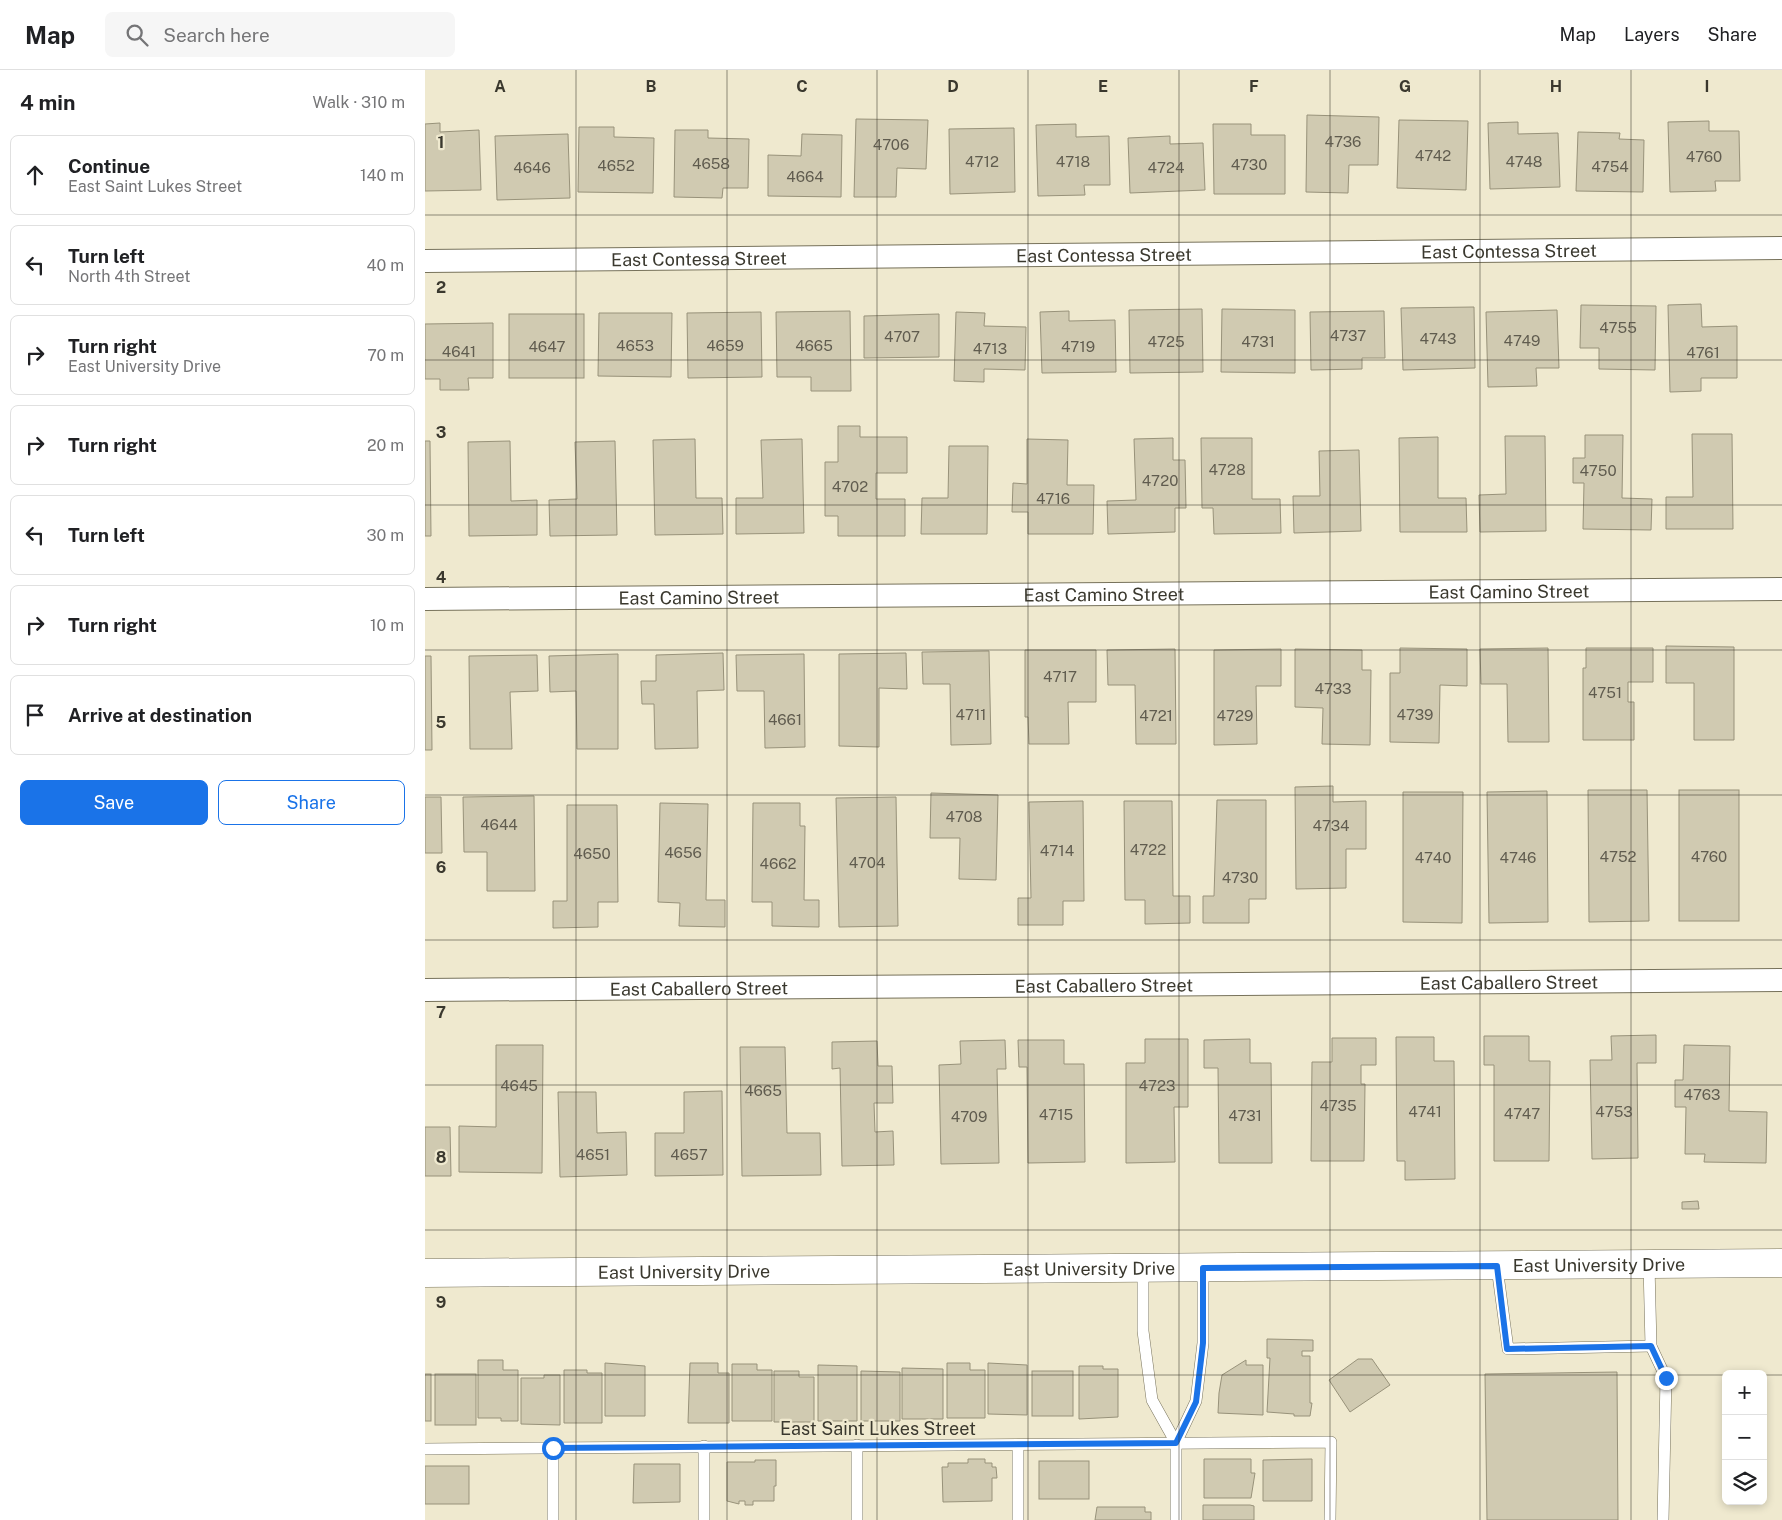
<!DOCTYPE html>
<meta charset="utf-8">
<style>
body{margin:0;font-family:"Public Sans",sans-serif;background:#f6f6f6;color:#202124}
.controls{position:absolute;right:15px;bottom:15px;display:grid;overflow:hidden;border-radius:8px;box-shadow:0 2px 8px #0003}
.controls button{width:45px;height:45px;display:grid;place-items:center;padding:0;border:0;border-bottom:1px solid #e0e0e0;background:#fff;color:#202124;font:25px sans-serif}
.stop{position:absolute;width:15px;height:15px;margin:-11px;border:4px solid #1a73e8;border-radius:50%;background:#fff}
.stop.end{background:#1a73e8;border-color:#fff;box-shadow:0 1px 5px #0008}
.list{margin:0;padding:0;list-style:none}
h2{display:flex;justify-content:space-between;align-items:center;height:65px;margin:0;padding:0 20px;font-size:21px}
h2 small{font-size:16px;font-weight:400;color:#757577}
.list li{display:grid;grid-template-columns:32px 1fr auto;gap:15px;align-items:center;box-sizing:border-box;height:80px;margin:0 10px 10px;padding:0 10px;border:1px solid #e0e0e0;border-radius:8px}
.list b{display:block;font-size:19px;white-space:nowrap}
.list p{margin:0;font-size:16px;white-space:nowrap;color:#757577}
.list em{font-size:16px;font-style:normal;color:#757577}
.actions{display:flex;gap:10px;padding:15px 20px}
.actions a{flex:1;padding:11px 0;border:1px solid #1a73e8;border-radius:8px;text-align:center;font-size:18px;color:#1a73e8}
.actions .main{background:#1a73e8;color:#fff}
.icon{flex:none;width:28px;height:28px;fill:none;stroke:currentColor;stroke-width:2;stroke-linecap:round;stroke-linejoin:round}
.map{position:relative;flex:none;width:1357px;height:1450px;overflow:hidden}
header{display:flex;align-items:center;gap:30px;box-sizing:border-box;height:70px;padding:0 25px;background:#fff;border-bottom:1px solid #e0e0e0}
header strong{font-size:24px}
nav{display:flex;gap:28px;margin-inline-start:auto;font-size:18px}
.search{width:350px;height:45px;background:#f6f6f6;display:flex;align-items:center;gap:12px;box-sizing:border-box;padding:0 18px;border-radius:8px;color:#757577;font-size:19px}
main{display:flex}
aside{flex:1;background:#fff}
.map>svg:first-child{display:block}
</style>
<header>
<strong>Map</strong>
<div class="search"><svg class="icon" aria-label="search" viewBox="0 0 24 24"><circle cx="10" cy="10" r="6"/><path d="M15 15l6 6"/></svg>Search here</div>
<nav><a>Map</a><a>Layers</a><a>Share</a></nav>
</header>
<main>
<aside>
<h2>4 min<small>Walk · 310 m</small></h2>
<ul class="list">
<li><svg class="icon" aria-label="ahead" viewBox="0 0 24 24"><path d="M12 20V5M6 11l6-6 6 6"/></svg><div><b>Continue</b><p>East Saint Lukes Street</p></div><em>140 m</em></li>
<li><svg class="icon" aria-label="left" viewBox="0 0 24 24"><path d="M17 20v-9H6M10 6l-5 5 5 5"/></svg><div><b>Turn left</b><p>North 4th Street</p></div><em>40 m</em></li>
<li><svg class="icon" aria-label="right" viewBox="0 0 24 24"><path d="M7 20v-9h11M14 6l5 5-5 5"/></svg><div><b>Turn right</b><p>East University Drive</p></div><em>70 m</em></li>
<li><svg class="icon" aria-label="right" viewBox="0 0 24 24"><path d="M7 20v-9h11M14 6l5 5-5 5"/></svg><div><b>Turn right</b></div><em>20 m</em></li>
<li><svg class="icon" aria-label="left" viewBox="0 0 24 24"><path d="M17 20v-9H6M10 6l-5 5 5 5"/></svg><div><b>Turn left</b></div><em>30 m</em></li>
<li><svg class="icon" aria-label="right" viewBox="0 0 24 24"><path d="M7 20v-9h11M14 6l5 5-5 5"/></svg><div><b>Turn right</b></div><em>10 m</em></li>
<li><svg class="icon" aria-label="arrive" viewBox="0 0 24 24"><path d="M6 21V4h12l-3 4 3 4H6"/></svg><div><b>Arrive at destination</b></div></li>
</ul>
<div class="actions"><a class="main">Save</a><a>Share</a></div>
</aside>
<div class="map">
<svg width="1357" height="1450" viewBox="0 0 1357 1450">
<rect width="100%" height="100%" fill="#efe9cf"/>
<g fill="#d0cab1" stroke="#98927a">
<path d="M882,45L954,47L953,95H924L923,123L881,122Z"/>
<path d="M431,49L503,50L501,99L472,98L471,127H429Z"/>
<path d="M974,50L1043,51L1041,120L972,118Z"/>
<path d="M1284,51V61H1314L1315,111H1290L1291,121L1245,122L1243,52Z"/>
<path d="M1093,52V64L1133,63L1135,117L1065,119L1063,53Z"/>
<path d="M15,53V62L54,60L56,120L0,121V54Z"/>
<path d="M651,54V67L684,66L685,115H659L660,125L613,126L611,55Z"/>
<path d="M788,54H826V65H860V124H789Z"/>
<path d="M154,57H189V67L229,68L228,123L153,122Z"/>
<path d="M589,58L590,122L525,124L524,59Z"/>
<path d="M250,60H283V68L324,69L323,118H298L297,128L249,127Z"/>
<path d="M1153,62L1195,63L1194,69L1219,70L1218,122L1151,121Z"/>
<path d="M143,64L145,128L72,130L70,66Z"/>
<path d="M377,64L417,65L416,127L343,126V85L376,86Z"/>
<path d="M745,66V74L778,73L780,120L705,123L703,68Z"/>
<path d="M1276,234L1277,257L1312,256V308H1276V321L1245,322L1243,235Z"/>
<path d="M1156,235L1231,236L1230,300L1174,299V278H1155Z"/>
<path d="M1049,237L1050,298L978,300L976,238Z"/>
<path d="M777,239L778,302L705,303L704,240Z"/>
<path d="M797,239L870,240V303L796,302Z"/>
<path d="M1132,240L1134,298H1111L1112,316L1063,317L1061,242Z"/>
<path d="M425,241L426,321H386V307H352L351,242Z"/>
<path d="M644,241V251L690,250L691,302L617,303L615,242Z"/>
<path d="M959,241L960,288H937V299L886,300L885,242Z"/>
<path d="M336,242L337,307L263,308L262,243Z"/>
<path d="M531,242L560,243L559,256L601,257L600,300L559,299V312L529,311Z"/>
<path d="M174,243H247L246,307L173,306Z"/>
<rect x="84" y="244" width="75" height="64"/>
<path d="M514,244V287L439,288V246Z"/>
<path d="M68,253V308H43L44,320H15V309H0V254Z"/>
<path d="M413,356H435V367H482V403H451V429H480V466H413V446H400V392H413Z"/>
<path d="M1267,364H1307L1308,459H1241V427H1268Z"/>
<path d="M1160,365H1198L1197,428L1227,429L1226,460L1158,459L1159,413H1148V388H1160Z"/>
<path d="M1080,366H1120L1121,461L1055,462L1054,425L1081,424Z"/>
<path d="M1013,367V428H1041L1042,462H975L974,368Z"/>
<path d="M748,368V390H760L761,438H750V462L683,464L682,431L711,430L709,369Z"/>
<path d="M776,368H827V429H855L856,463L789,464L788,438H777Z"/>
<path d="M270,369L271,428H297L298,464L230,465L228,370Z"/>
<path d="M377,369L379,463L311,464V428H338L336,370Z"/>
<path d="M602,369L643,370L642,415H669L668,464H603V442H587L588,413L602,414Z"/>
<path d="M0,371H5L6,466H0Z"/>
<path d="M85,371L86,431L112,430V465L44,466L43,372Z"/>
<path d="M190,371L192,465L125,466L124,430L152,429L150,372Z"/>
<path d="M524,376H563L562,464H496L497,428H523Z"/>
<path d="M934,380L936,461L869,463L868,426H895L894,381Z"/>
<path d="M1241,576L1309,577V670H1269V613H1241Z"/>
<path d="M975,578L1042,579V616L1015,615L1014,673L965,672V603H975Z"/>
<path d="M1123,578L1124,672H1083L1082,614H1056L1055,579Z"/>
<path d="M1161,578H1228V612H1203V632H1209V670H1158V598H1161Z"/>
<path d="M750,579L751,674H711L710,615H683L682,580Z"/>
<path d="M856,579V616H831L832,674L789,675V580Z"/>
<path d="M870,579L937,580V600H946L945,675L897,674L898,638L870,637Z"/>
<path d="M600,580H671V632H643L644,674H604L603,647H600Z"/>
<path d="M564,581L566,674L526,675L525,614H498L497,582Z"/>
<path d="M298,583L299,620L272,621L273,678L230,679L229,634H217L216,611H231V585Z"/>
<path d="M481,583L482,619L454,618V677L414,676V584Z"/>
<path d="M193,584V679H152L151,621L125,622L124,586Z"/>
<path d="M379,584L380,677L340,678L339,621H312L311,585Z"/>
<path d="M112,585L113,621L85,622L87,679H45L44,586Z"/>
<path d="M0,586H6L7,680H0Z"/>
<path d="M908,716V732L941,731V779H921V818L871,819L870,717Z"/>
<path d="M1163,720H1222L1224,851L1164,852Z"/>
<rect x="1254" y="720" width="60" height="131"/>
<path d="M1122,721L1123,852L1064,853L1062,722Z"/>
<path d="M978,722H1038L1037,853L978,852Z"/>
<path d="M506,723L573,725L571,810L534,809L535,768H505Z"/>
<path d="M109,726L110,821H62V782H39L38,727Z"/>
<path d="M0,727H16L17,783H0Z"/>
<path d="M471,727L473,856L414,857L411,728Z"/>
<path d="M792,730H841V829H824V853H778V826H789Z"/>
<path d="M658,731L659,831H638V855H593V828H606L604,732Z"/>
<path d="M699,731H747L748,826H765V853L720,854V830H700Z"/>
<path d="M235,733L283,734L281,830H300V857L254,856L255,833L233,832Z"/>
<path d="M328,733H375V756H380L379,830H394V857L347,856V832H327Z"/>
<path d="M142,735H192L193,832H173V857L128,858V831H142Z"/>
<path d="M1231,965V993H1212L1213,1088L1167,1089L1165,990H1187L1186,966Z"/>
<path d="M1059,966H1104V991H1125L1124,1091H1069V995H1059Z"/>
<path d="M971,967H1009V991H1029L1030,1109L980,1110V1091H972Z"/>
<path d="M907,968H951V995H936V1014H940L939,1091H886L887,992H907Z"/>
<path d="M720,969H763V1037H749L750,1092L701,1093V993H720Z"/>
<path d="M825,969V993H846L847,1093H794L793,998H779V970Z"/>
<path d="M580,970L581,999H572L574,1093L516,1094L514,995L536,994L535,971Z"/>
<path d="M593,970H639V994H659L660,1092L603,1093L602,997H594Z"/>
<path d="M452,971L453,996H467L468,1033H449L450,1062L468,1061L469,1095L417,1096L415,998L407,999V972Z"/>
<path d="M71,975H118L117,1103L34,1102V1056L71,1057Z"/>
<path d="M1259,975L1305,976L1304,1041L1342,1042L1341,1093L1279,1092L1280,1084H1260L1261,1037H1250V1010H1258Z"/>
<path d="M315,977H360L362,1063H395L396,1105L317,1106Z"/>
<path d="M297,1021L298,1105L230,1106V1063H259V1022Z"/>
<path d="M133,1022H171L172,1063L201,1062L202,1105L135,1107Z"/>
<path d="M0,1057H25L26,1106H0Z"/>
<path d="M1273,1131L1274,1139H1257V1132Z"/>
<path d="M842,1269L888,1270V1281H877V1286H885V1333H887L885,1346H869V1344L842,1342L845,1288H842Z"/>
<path d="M933,1289H947L965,1315L925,1342L904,1310Z"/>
<path d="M53,1290H78V1300H93V1351H76V1348H53Z"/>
<path d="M821,1290V1295H838V1345L793,1343L794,1323L797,1305Z"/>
<path d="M180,1293L220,1296V1346H180Z"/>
<path d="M265,1293H293V1303H304V1353H263Z"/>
<path d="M522,1293H545V1300H560V1348H522Z"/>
<path d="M563,1293L602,1295V1345L563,1344Z"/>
<path d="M307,1294H332V1300H347V1351H307Z"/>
<path d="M393,1295L432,1296V1351H393Z"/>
<path d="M654,1296H678V1299H693V1347L654,1349Z"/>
<path d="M477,1298L518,1299V1349H477Z"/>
<path d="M139,1300H162V1303H177V1353H139Z"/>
<path d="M349,1301H374V1307H389V1352H349Z"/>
<path d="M436,1301L475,1302V1351H436Z"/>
<rect x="607" y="1301" width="41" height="45"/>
<path d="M1192,1302L1193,1450H1062L1060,1304Z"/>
<rect x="0" y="1304" width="6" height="47"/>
<rect x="10" y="1304" width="41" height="51"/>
<path d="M119,1305H135V1355L96,1354V1308H119Z"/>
<path d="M543,1389H560V1393H567V1397H571L572,1408H567V1431L518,1432L517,1397H523V1393H543Z"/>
<path d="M779,1389H826V1403H830L826,1428H779Z"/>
<path d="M887,1389V1431H838V1390Z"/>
<path d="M330,1390H351V1416H349V1431H328V1435H320V1431H314V1434L302,1431V1392H330Z"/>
<rect x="614" y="1391" width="50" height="38"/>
<path d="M209,1394H255V1432L208,1433Z"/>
<rect x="0" y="1396" width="44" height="38"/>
<path d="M778,1435H825L829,1436V1450H778Z"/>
<path d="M672,1437H720V1442H726V1450H670Z"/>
</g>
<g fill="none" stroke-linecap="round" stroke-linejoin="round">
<defs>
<g id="lane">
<path d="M1224,1195L1226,1276L1241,1308L1238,1450"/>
<path d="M1072,1197L1083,1279L1226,1276"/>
<path d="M718,1198V1261L727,1330L751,1373"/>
<path d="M432,1375V1450"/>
<path d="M0,1379L906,1372L905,1450"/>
<path d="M128,1450V1378"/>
<path d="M279,1450V1376"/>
<path d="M593,1450V1375"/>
<path d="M751,1450V1373L771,1331L778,1273V1198"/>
</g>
<g id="street">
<path id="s1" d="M0,191L1357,178"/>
<path id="s2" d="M0,529L1357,519"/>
<path id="s3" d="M0,920L1357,910"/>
</g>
<g id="secondary">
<path id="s4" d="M0,1203L1357,1193"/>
</g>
</defs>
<use href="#lane" stroke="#77725b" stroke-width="12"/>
<use href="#street" stroke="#77725b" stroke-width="24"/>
<use href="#secondary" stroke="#77725b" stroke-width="29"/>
<use href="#lane" stroke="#fff" stroke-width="11"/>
<use href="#street" stroke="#fff" stroke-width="22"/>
<use href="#secondary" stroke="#fff" stroke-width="28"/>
</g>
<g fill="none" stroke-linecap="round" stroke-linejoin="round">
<path stroke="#1a73e8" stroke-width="6" d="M128,1378L751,1373L771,1332L778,1273V1198L1072,1196L1082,1279L1226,1276L1241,1308"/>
</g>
<path fill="none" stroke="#3a382e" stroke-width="1" stroke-opacity="0.55" d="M151,0V1450M302,0V1450M452,0V1450M603,0V1450M754,0V1450M905,0V1450M1055,0V1450M1206,0V1450M0,145H1357M0,290H1357M0,435H1357M0,580H1357M0,725H1357M0,870H1357M0,1015H1357M0,1160H1357M0,1305H1301M1338,1305H1357"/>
<g text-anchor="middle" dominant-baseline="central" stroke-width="4.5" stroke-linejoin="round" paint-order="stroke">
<g font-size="15" fill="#605c4f">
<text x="918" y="71">4736</text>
<text x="466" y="74">4706</text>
<text x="1008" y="85">4742</text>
<text x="1279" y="86">4760</text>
<text x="557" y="91">4712</text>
<text x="648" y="91">4718</text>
<text x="1099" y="91">4748</text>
<text x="286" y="93">4658</text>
<text x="824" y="94">4730</text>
<text x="191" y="95">4652</text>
<text x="1185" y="96">4754</text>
<text x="107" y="97">4646</text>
<text x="741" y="97">4724</text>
<text x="380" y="106">4664</text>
<text x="1193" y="257">4755</text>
<text x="923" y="265">4737</text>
<text x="477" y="266">4707</text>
<text x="1013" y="268">4743</text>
<text x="1097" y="270">4749</text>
<text x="741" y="271">4725</text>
<text x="833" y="271">4731</text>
<text x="210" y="275">4653</text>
<text x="300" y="275">4659</text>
<text x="389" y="275">4665</text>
<text x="122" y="276">4647</text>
<text x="653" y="276">4719</text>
<text x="565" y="278">4713</text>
<text x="34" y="281">4641</text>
<text x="1278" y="282">4761</text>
<text x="802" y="399">4728</text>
<text x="1173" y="400">4750</text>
<text x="735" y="410">4720</text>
<text x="425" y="416">4702</text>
<text x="628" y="428">4716</text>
<text x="635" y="606">4717</text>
<text x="908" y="618">4733</text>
<text x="1180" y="622">4751</text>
<text x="546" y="644">4711</text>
<text x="990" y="644">4739</text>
<text x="731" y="645">4721</text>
<text x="810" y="645">4729</text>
<text x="360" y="649">4661</text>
<text x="539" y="746">4708</text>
<text x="74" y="754">4644</text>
<text x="906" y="755">4734</text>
<text x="723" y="779">4722</text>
<text x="632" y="780">4714</text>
<text x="258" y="782">4656</text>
<text x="167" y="783">4650</text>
<text x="1193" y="786">4752</text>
<text x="1284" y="786">4760</text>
<text x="1008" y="787">4740</text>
<text x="1093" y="787">4746</text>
<text x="442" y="792">4704</text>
<text x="353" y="793">4662</text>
<text x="815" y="807">4730</text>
<text x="94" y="1015">4645</text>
<text x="732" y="1015">4723</text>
<text x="338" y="1020">4665</text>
<text x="1277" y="1024">4763</text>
<text x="913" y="1035">4735</text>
<text x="1000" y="1041">4741</text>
<text x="1189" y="1041">4753</text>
<text x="1097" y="1043">4747</text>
<text x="631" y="1044">4715</text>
<text x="820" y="1045">4731</text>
<text x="544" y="1046">4709</text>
<text x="168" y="1084">4651</text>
<text x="264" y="1084">4657</text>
</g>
<g font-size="18" fill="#3a382e" stroke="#efe9cf">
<text stroke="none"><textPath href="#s1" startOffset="1084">East Contessa Street</textPath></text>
<text stroke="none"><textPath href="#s1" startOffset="679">East Contessa Street</textPath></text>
<text stroke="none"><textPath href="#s1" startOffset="274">East Contessa Street</textPath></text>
<text stroke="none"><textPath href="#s2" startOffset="1084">East Camino Street</textPath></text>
<text stroke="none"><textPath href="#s2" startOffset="679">East Camino Street</textPath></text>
<text stroke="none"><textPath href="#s2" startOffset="274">East Camino Street</textPath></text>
<text stroke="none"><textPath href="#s3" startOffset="1084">East Caballero Street</textPath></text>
<text stroke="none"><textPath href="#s3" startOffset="679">East Caballero Street</textPath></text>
<text stroke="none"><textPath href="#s3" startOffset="274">East Caballero Street</textPath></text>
<text stroke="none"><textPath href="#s4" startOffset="1174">East University Drive</textPath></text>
<text stroke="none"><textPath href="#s4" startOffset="664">East University Drive</textPath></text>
<text stroke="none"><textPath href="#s4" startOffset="259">East University Drive</textPath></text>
<text x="453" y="1358">East Saint Lukes Street</text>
</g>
</g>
<g font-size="16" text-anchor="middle" font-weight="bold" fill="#3a382e" stroke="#efe9cf" stroke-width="4.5" stroke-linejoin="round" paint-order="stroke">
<text x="75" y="22">A</text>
<text x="226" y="22">B</text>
<text x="377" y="22">C</text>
<text x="528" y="22">D</text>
<text x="678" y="22">E</text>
<text x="829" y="22">F</text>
<text x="980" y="22">G</text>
<text x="1131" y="22">H</text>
<text x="1282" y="22">I</text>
<text x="16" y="78">1</text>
<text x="16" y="223">2</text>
<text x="16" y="368">3</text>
<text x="16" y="513">4</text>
<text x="16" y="658">5</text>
<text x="16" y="803">6</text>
<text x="16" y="948">7</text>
<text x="16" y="1093">8</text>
<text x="16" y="1238">9</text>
</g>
</svg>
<div class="controls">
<button>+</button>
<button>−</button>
<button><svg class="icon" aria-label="layers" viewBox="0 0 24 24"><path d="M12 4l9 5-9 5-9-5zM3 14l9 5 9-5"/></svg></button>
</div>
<div class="stop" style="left:128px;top:1378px"></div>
<div class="stop end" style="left:1241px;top:1308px"></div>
</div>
</main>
